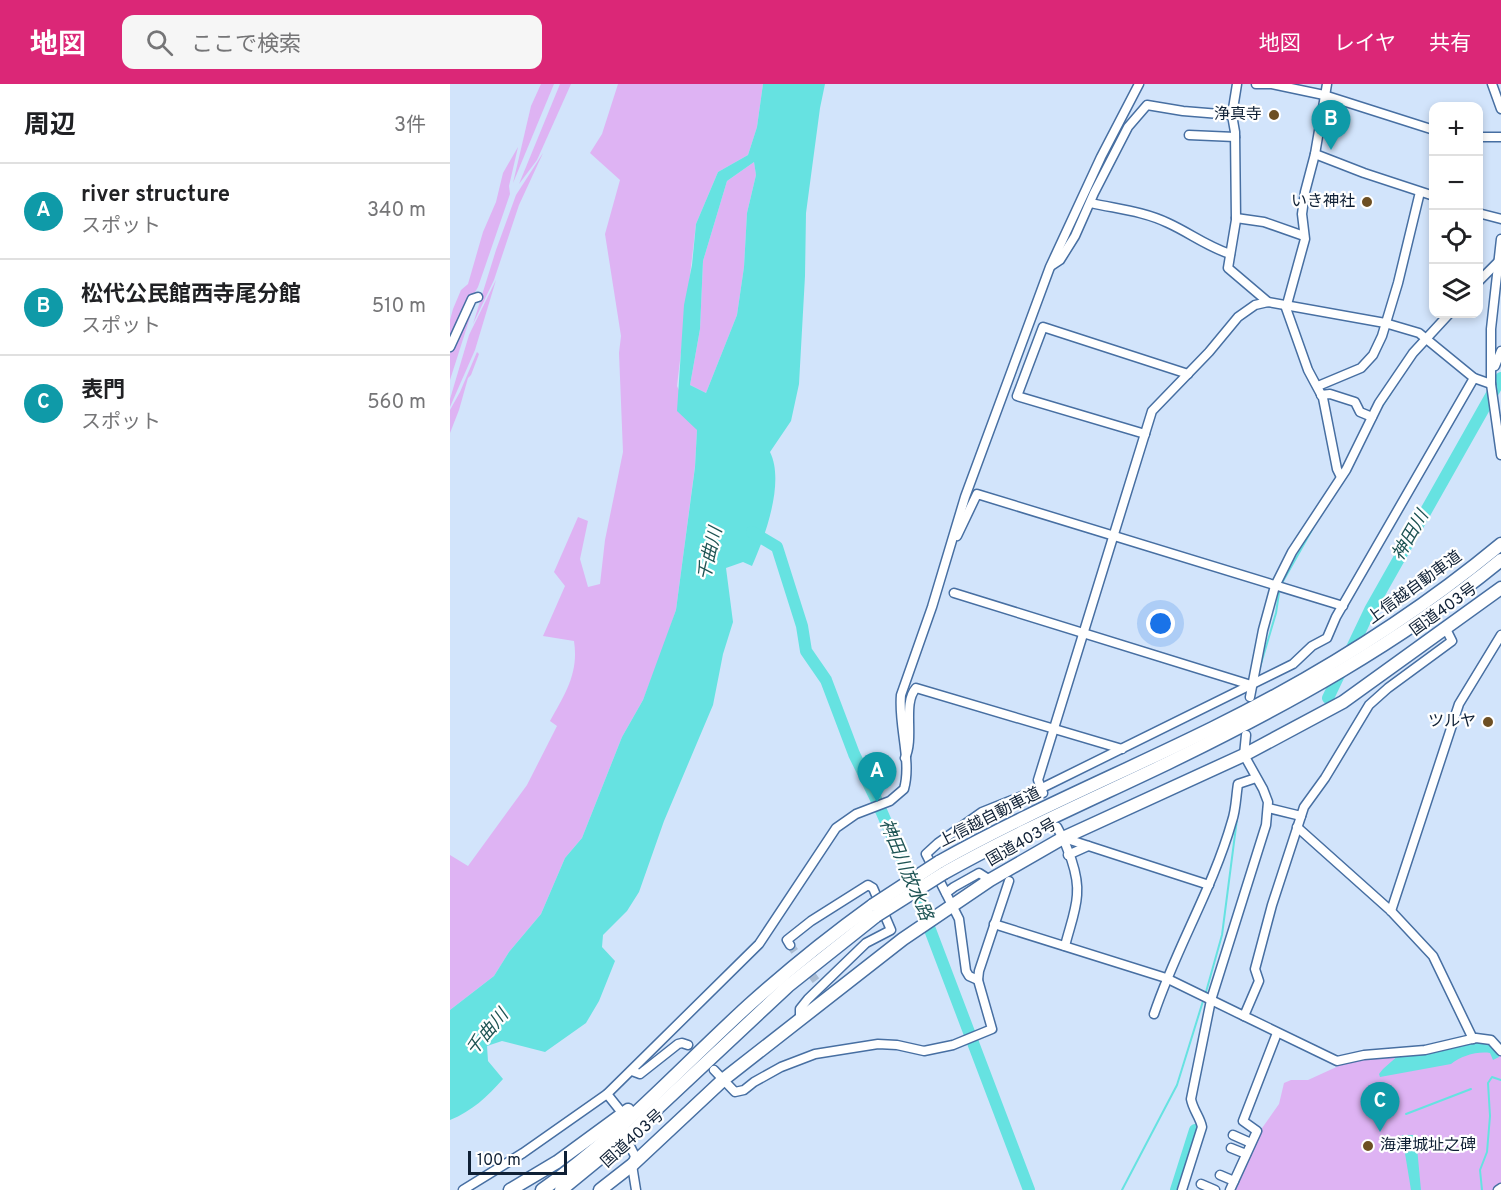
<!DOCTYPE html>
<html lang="ja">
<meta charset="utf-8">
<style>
body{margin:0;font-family:Overpass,"Noto Sans JP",sans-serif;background:#f6f6f6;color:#202124}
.controls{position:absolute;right:18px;top:18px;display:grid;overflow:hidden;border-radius:12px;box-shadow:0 3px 9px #0003}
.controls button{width:54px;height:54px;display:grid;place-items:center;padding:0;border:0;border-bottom:2px solid #e0e0e0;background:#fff;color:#202124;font:30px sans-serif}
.scale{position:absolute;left:18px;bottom:15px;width:99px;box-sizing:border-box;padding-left:6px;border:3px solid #0f2035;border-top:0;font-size:16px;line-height:21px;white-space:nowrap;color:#0f2035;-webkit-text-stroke:4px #fff;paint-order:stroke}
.you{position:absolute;left:711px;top:540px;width:21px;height:21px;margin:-15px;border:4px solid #fff;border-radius:50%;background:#1a73e8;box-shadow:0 0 0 9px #1a73e833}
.badge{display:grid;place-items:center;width:39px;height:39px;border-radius:50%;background:#db2777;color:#fff;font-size:20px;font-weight:700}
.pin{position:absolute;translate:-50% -50px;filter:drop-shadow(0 2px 3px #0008)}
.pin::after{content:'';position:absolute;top:32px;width:21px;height:18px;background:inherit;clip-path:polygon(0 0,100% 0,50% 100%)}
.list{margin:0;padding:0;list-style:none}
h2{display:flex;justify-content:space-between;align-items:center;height:78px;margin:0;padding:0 24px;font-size:26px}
h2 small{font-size:20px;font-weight:400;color:#757577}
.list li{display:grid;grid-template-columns:39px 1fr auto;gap:18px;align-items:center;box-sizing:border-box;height:96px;padding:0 24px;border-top:2px solid #e0e0e0}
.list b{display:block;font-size:22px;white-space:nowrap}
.list p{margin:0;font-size:20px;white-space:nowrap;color:#757577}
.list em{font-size:20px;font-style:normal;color:#757577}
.icon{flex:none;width:33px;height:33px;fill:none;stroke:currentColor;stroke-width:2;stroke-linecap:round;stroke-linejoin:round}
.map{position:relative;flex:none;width:1051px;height:1106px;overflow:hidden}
header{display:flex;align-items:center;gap:36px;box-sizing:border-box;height:84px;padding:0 30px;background:#db2777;color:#fff}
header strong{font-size:28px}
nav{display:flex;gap:33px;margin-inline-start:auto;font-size:21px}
.search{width:420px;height:54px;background:#f6f6f6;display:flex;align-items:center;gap:15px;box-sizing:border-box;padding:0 21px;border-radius:12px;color:#757577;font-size:22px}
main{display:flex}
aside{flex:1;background:#fff}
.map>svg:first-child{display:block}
</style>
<header>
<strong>地図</strong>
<div class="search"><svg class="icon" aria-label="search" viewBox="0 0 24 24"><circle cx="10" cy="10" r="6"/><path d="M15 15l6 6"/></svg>ここで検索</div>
<nav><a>地図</a><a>レイヤ</a><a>共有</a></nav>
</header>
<main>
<aside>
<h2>周辺<small>3件</small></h2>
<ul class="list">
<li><span class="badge" style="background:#0f9aa8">A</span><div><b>river structure</b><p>スポット</p></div><em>340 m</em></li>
<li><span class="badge" style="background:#0f9aa8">B</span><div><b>松代公民館西寺尾分館</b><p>スポット</p></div><em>510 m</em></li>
<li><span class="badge" style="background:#0f9aa8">C</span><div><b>表門</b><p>スポット</p></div><em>560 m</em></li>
</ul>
</aside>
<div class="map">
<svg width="1051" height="1106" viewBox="0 0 1051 1106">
<rect width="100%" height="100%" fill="#d2e4fb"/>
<g fill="#deb3f3">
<path d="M91,0H104L63,99L81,22Z"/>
<path d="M110,0H121L87,76L69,100Z"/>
<path d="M168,0H313L307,43L298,71L268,88L246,140L227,302L247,346L245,382L226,526L212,567L193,616L172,653L132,754L115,774L91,830L59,868L44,892L0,926V771L18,782L77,701L107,642L100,637C115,610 129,589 124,557L93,552L115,502L104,488L128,433L138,437L130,475L138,503L150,500L155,456L173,368L169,269L171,252L155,150L170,96L140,69L152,50Z"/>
<path d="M68,63L59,102L60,110L28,203L10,234L0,257V236L3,225L11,206L18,200L33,148L46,118L53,89Z"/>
<path d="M93,69L69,121L44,196L23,240L46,166L66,111Z"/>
<path d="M304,78L306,91L297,129L294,183L287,231L256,309L240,301L250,245L253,177L277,97Z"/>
<path d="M46,196L25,266L0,323V315L19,251Z"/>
<path d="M22,223L23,224L0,296V269Z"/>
<path d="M27,268L29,270L21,291L18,294L9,326L0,349V326L10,308Z"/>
<path d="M1024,957L1051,970V1103L1046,1106H782L810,1047L829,1020L834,999L841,996H858L893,980L915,974Z"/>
</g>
<g fill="#66e2e1" fill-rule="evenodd">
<path d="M313,0H375L370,24L356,129L355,192L349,300L341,337L320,368C335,398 315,453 302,482L293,478L276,484L283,538L273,570L263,621L214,737L189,808L177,827L153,851L152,863L165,877L149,917L136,939L95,968L52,957L37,962L38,977L53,995C37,1013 22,1027 0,1036V926L44,892L59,868L91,830L115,774L132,754L172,653L193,616L226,526L245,383L247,346L227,327L234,221L242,181L246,140L268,88L298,71L307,43ZM304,78L306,91L297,129L294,183L287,231L256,309L240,301L250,245L253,177L277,97Z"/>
<path d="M1024,957H1037L1050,969L1049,973L1043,976L1040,969C1027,967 1011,972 1001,980L930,993L929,990L933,985L950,970Z"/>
<path d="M952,1051H965L966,1053L971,1106H961Z"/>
</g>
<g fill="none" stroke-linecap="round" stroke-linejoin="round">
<g stroke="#66e2e1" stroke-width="2">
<path d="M931,324L941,309"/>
<path d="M832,499L863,444"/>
<path d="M808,590L826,529L829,509"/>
<path d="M756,908L772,851L787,735"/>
<path d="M956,1030L1021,1005"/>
<path d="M672,1106L727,1001L753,917"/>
<path d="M1032,1106L1030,1086L1037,1068L1040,1032L1038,999L1042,993L1051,996"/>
</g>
<g stroke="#66e2e1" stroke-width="12">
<path d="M302,448L327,463L352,542L356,567L376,596L404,670L426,715L460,793L579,1106"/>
<path d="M878,614L920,526L1051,294"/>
<path d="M726,1106L745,1046"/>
</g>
<path stroke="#abbdd3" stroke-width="8" stroke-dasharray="8 4" stroke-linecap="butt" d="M340,861L367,898"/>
<defs>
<g id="minor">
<path d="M787,0L782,31L785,48L786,136L778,184L818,218"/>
<path d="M806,0H822L874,11L984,46"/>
<path d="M877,0L865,70L855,108L852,130L855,155L836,224L858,286L873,314L887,385L890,391"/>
<path d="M1042,0L1051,25"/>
<path d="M739,51L785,53"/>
<path d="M1028,53H1051"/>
<path d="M865,70L914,89L984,112"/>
<path d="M641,119C667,125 693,127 718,139C740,149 756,162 780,170"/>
<path d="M1028,129L1051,135"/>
<path d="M786,134L814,138L854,152"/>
<path d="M1051,155L1041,245V300L1051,371"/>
<path d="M601,182L610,176L625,152L644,109L678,43L697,21L733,27L782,31"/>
<path d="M1028,198L1048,178"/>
<path d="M0,263L22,215L28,213"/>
<path d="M1045,282L1051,267"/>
<path d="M868,302L911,284L923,271L932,252L948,199L970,108"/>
<path d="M871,311L880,310L905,318L910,328L922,333"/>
<path d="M695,350L567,312L593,243L738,290"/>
<path d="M507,452L527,410L893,522"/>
<path d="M504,509L801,601"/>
<path d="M996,545L1002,557L938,604L919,621L875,694L854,723L822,821L805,885L809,897L794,932L887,977L914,971L975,966L1026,954L1041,956L1051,967"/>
<path d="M800,613L813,546L825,502L842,468L896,386L929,319L963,269L999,230"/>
<path d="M455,674C465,653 452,620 466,604L672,665"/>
<path d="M593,709L588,696L702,327L759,268L788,233L805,221L818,218L935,239L969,249L1024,294L1041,300"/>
<path d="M818,724L851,732"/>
<path d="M607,743C617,761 629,790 627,811C626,828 619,845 615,862"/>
<path d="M847,743L941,827L983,872L1023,955"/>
<path d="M614,754L759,801"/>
<path d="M618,771L638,762"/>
<path d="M496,809L504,803L529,789L540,796"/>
<path d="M941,827L1009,620L1051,551"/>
<path d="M544,840L716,894L794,932"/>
<path d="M340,861L337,856L361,837L418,801L423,804L441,846L416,859L358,915L350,925V935"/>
<path d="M528,896L519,892L516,887L509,835L476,770L488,759L532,728L592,704L843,580L862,562L877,554L886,533L1024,294"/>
<path d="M704,930C726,864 763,804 782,737C786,726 786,712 788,700L806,694"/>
<path d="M264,986L285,1008L294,1006L304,998L331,983L365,970L428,960L447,961L474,967L503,961L542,945L528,896L529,887L559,797"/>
<path d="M182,987L190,990L228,960L232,959L238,961"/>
<path d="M157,1010L169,1025"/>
<path d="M783,1051L801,1059"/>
<path d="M180,1062L185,1072L182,1081L186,1106"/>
<path d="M781,1064L796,1070"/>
<path d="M770,1091L784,1097"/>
<path d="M751,1100L765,1106"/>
<path d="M13,1106L73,1069L157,1010L309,860L386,744L406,730L440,717L454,705C462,677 448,641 451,611L482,523L515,413L600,183L651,73L689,0"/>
<path d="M732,1106L752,1043C750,1033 743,1026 741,1015L761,916L816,741L818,718L813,705L794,671L796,651"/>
<path d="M780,1106L807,1047L793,1037L827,949"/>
<path d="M1048,1106L1051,1104"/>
</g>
<g id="highway">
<path d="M489,778C578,728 672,689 763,644C866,593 963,533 1051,460"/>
<path d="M494,789C567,748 643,715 718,679C835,622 950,559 1051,476"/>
<path d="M60,1106L107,1078L178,1026"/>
<path d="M92,1106C168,1053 231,983 299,921C339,885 380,852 423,821"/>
<path d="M111,1106L183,1047L338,902L426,832"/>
<path d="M150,1106L182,1081L274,995L453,855L540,796L613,754L794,671L893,618L1051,504"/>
</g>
</defs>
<use href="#minor" stroke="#476fa2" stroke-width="11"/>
<use href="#highway" stroke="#476fa2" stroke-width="15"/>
<use href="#minor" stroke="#fff" stroke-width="8"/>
<use href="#highway" stroke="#fff" stroke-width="12"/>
<defs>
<g id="highway-bridge">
<path d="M423,821L489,778"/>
<path d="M426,832L494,789"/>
</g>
</defs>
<use href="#highway-bridge" stroke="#476fa2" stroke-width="15" stroke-linecap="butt"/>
<use href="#highway-bridge" stroke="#fff" stroke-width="12"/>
</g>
<g fill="#6d4f23" stroke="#fff" stroke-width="2">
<circle cx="824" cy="31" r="6"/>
<circle cx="917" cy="118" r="6"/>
<circle cx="1038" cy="638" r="6"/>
<circle cx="918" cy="1062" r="6"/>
</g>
<g text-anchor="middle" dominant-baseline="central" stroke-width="4.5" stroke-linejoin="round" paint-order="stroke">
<g font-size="16" fill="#0f2035" stroke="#fff" text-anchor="end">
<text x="812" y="31">浄真寺</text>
<text x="905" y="118">いき神社</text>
<text x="1026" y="638">ツルヤ</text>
<text x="930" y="1062" text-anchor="start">海津城址之碑</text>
</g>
<g font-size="16" fill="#0f2035" stroke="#fff">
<text transform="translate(965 504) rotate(-36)">上信越自動車道</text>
<text transform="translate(994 526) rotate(-36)">国道403号</text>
<text transform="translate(540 734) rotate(-27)">上信越自動車道</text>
<text transform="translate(572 759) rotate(-30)">国道403号</text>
<text transform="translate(183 1055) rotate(-42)">国道403号</text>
</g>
<g font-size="18" font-style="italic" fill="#1e5454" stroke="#fff">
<text transform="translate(961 452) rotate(-60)">神田川</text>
<text transform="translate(261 470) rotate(-77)">千曲川</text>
<text transform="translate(455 786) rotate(67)">神田川放水路</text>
<text transform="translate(38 949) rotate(-50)">千曲川</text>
</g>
</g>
</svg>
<div class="controls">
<button>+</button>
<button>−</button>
<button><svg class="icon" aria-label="locate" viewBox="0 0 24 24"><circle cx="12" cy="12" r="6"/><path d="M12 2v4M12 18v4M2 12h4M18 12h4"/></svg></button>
<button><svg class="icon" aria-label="layers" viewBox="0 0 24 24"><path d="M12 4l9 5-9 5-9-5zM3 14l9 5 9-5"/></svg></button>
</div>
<div class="scale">100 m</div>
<div class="you"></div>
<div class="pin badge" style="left:427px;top:718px;background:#0f9aa8">A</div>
<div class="pin badge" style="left:881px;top:66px;background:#0f9aa8">B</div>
<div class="pin badge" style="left:930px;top:1048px;background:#0f9aa8">C</div>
</div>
</main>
